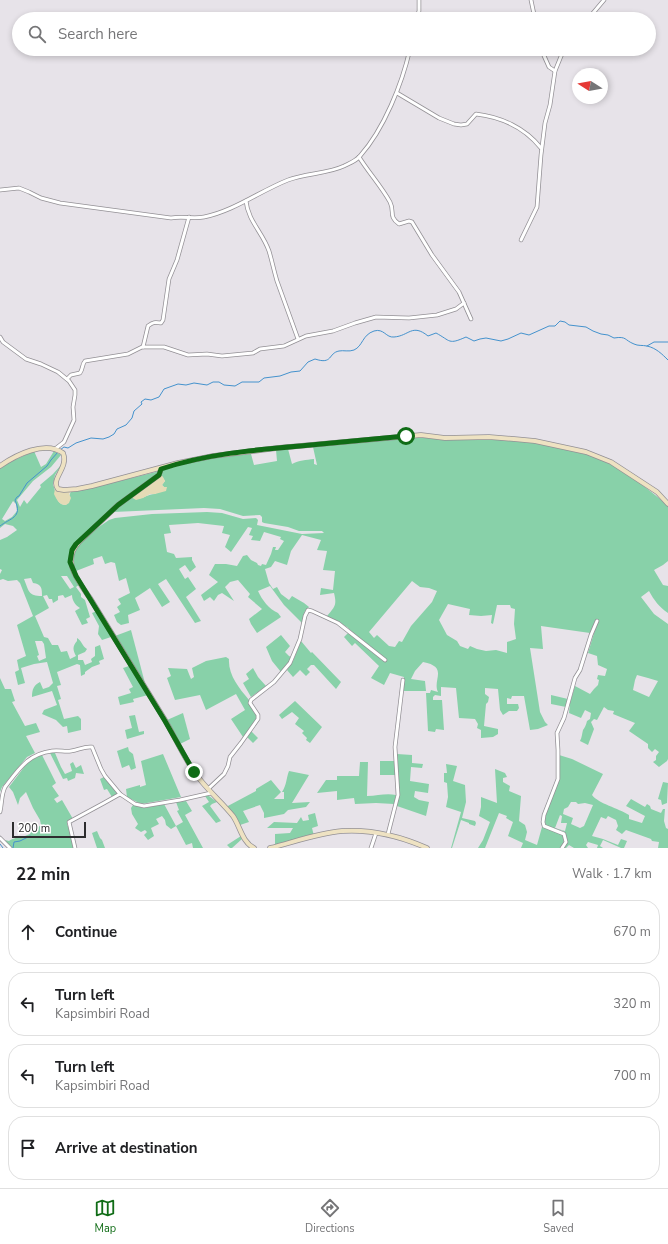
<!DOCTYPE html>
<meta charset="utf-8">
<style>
body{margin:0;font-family:"Nunito Sans",sans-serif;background:#f2f2f2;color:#202124}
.compass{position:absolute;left:572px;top:68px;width:36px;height:36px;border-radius:50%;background:#fff;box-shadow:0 2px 6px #0003;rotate:281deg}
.scale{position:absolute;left:12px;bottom:10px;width:74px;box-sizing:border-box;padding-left:4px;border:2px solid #2d2c2e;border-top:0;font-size:11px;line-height:14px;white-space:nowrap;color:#2d2c2e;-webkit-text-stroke:3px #fff;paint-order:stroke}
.stop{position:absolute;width:12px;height:12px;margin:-9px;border:3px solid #106c16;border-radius:50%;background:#fff}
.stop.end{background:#106c16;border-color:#fff;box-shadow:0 1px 4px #0008}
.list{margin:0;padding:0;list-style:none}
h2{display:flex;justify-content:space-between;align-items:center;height:52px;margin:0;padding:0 16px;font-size:17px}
h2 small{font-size:13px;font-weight:400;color:#757577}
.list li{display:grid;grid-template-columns:26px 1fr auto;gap:12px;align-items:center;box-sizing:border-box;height:64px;margin:0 8px 8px;padding:0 8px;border:1px solid #e0e0e0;border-radius:16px}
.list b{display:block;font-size:15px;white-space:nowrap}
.list p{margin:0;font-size:13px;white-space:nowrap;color:#757577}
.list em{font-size:13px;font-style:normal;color:#757577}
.icon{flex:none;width:22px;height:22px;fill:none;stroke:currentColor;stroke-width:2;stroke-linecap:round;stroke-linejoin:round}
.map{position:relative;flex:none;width:668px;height:848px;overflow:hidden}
.search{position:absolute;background:#fff;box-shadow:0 2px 6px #0003;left:12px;right:12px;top:12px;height:44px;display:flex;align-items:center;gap:10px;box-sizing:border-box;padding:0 14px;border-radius:22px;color:#757577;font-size:15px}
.sheet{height:340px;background:#fff}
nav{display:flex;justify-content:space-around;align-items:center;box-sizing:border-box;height:56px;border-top:1px solid #e0e0e0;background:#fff;font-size:11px;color:#757577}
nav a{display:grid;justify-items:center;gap:2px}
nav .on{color:#106c16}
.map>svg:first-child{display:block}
</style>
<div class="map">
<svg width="668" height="848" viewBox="0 0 668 848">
<rect width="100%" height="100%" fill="#e7e3e9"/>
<g fill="#88d1a9" fill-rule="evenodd">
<path d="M431,436C474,437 517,438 559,446C574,449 589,453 603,460C625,471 649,489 668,506V561L663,565L654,570L663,585L668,586V613C659,607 654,600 649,591L641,597L654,614L668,624V759L667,761L659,767L653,762L656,760V756L659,752L655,749L652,752L648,748V744L629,731L635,723L613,714L614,711L608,710L604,707L597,720L594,719L591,722L594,729L588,745L580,741C582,737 582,734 583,730C585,727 586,725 587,721L590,719L591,713L585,710L581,718L569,713L570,703L575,686L590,694L594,689L598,685L599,680L597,679L598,675L605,676L607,669L598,665L597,656L588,653L598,620H596L590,633L541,626L543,649L530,648L540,712L545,722L548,725L538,729L530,730L524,696H512L511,699L507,698V704H518L519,708L517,711H509L503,715L500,710L498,689L485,688V694L489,697L488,702L486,704L484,726L498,729V734L493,737L481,738V730L477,728L478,724L475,719L459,718L456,688L441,687V696L435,695L433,697V700H442L444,730L436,729L435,732L428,731L426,693H430L431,690L438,692C432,680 449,667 423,662L415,671L411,679L425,681L426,691H403L404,677L390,673L384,685L371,678L379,666L355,643L352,646L344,637L349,632C356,639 362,643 370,648C375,651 377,656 382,658L371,647L361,640L347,627L327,616C335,607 337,605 334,593L320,595L321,588L333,590L335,571L323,570L327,551L317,550L321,540L302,535L291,551L287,565L275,561L271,567L265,569L269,583L273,589L277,587L281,594L289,600L292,596L304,603L309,607L305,611L302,623L284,605L270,586L258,591C262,600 269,609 278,613L281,617L257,633L251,624L249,619L262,609L248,597L250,594L238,580L230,582L225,587L234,601L222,593L218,595L214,601L210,597L204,601L201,595L218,582L209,575L215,564H226L237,566L243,556L247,555L251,560L257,563L258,565L261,566L262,564L266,565L271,554L273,547H276L275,550H278L284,541L280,539L281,537L264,532L260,541L251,540L253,536L249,535L252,528L248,527L231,552L225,547L230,535L222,533L224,526L198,523L169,525L171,533L164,534L167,552L174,554L176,558L192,557V560L196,567L190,572L185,565L179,569L185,579L188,577L196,589L186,597L201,621L195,623L166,579L158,584L170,602L162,607L150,588L135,598L140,610L128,615L129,623L121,625L117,622L114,615L120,612L117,607L121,604L118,599L130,593L126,578L119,581L115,563L111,562L105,564L102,556L93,559L94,564L76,571L73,564V556L76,548L82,541L93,531L109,520L115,518L152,514L207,512L222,513L243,519L256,518L258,520L257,525L302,534L324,533L322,531H299L288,527L264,523L262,522V517L260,515L243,516L220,509L204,508L113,512L131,497C141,502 146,494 155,494L164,487L162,485L165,481L161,475L163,470L206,459L251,454L254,465L277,461L276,450L288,449L292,464C299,460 306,460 314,459V464L317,465L313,447ZM412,581L420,587L429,588L437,591L432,602L411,626L402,642L399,641L395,647L389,646L377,635L374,638L369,632ZM448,604L470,609L469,615L481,616L492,615L491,623L493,624L497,605H510L511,608L515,609L514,624L516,639L507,642V653L496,650L486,651L477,649L470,646L468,649L460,646L457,641L447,635L439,620ZM637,675L648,678L658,681L649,697L633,690L635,680Z"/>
<path d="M34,451L41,467L46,464L54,451L61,455L51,467L33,481L17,500L20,507L24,500L27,504L41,487L40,485L53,474L62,464L55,475L53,485C57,492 54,504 66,505L71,491L111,483L160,471L157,475L149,480L142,487L122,500L75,544C65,560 72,569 80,584L76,587L81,594V597L85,600L90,617L86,619L88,623L82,625L75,611L80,608C75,605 72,600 72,595L65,598L63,595L58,596V600L53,603L52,599H49L47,595L43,596L49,608L35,616L44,637L48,638L52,645H58L61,652L67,651L70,659L76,656C73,650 72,647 77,641V638C82,641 82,646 87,649L85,652L78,655V660H83L85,665L92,662L91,659L95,656V647L100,645L104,659L99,661L100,664L92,667L85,672V674L81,676L80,665L77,664L57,672L61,685L57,686L61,699L58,700L64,719L78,716L81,719V730L68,733L67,726L63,727L56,720L42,714L44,710L57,705L52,691L32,697C32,689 34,685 40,682L43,689L49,687L53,683L47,662L34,664L21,668L25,683L18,685L15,672L19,670L17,660L26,656L17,625L33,616L20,583L17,580L8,581L3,579L0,580V574L2,570L0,569V540L7,537L17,530L13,526L5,524L0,528V469L8,463ZM13,501L16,504L17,511L12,517L5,521L2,519ZM61,576H67L74,587L70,589ZM31,578L33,583C42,584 42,589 42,596C28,596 29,591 24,579ZM35,641H42L44,644L46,658L39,661L37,656L39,655Z"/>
<path d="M97,611L111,637L102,640L98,634L99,626L92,613Z"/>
<path d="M131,630L146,687L115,636Z"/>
<path d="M281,635L290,646L285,652L289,656L291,657L288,664L281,672L272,661L266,647Z"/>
<path d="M301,641L311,653L312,652L341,682L336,689L314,665H311L307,669L310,672L306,676L300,670L293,677L287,670L293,661Z"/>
<path d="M226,657L229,659C228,675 239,688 249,700V704L257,715V720L243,737L231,719L245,710L236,694L206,710L200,695L175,700L167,678L171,676L168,668L187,669L191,679L194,677L192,668L206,661Z"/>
<path d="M129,666L148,695L133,699L134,702L120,705L118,697L131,693L129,689L133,687L123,668Z"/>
<path d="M253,668L258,677L266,686L251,697L243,683L249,679L246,674Z"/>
<path d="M0,678L5,689H11L15,701L12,702L25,726L36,723L40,732L26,736L35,753L27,757L2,787L0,792Z"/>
<path d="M551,695L568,699L566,707L551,704Z"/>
<path d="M295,701L322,727L310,743L306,740L307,738L302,733L304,731L295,724L299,718L292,712L282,719L279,715Z"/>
<path d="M183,713L190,739L180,744L167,720Z"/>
<path d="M135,715L139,732L144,731V734L127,739L125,730L132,728L129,716Z"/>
<path d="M251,731L258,738L253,743L247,737Z"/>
<path d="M128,747L129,751L133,754L136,768L131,770L129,765L122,768L117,751Z"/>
<path d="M50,753H55L61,767L65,774L72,771L70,764L73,762L76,768L81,765L84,774L76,773L75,778L68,781L67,778L63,779Z"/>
<path d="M163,754L181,797L141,804L127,797L126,789L140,785V787L146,785L141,761Z"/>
<path d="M397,754L412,755V763L423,764L422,768L411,767L410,781L429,784L428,793L415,791L414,797L419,800L429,802L426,816L397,806L399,787Z"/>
<path d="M42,755L56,783L52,786L59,796L54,799L57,803L62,800L73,819L67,822V824L72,837L74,848H11L5,840L9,841C13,838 17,838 20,836H25L30,834L32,830H35L41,825L40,820L33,808L26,792L20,798L18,805L13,792L9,787L25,766L32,759Z"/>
<path d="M559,755L572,759L603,774L592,795C599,804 618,808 629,815V819L642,823L645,816L626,806L631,799L645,807L647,804L650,806L651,809L661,813L663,809H665L664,821L666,828L668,829V848H658L659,842L652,841L651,839L626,830L622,834L616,830L618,826L616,820L608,816L606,819L601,817L592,836L603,839L618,845L621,839L627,841L624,848H621L603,840L600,846L603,848H597L598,845L588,842L586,845L588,848H574L569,845L566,848H564C568,843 568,836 563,831L546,826C541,814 556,793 558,781C560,773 559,763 559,755ZM571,802H576L578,804L585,803L593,805L584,826L580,828L571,824L573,818L563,814L564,809L568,807ZM560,815L562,816L561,823H567L565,831L555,828Z"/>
<rect x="380" y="761" width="15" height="14"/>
<path d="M360,762H368L367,796C378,796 385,793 396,795L394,804L376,803L355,804L354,798L337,800V791L317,793L326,780H337V776H359Z"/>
<path d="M446,764L457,766L453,781L465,785L466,802L462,818L475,821L476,823L475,826L469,824V823L461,820L452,848H451L461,812L446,807L448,797L447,783L444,782V773H447Z"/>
<path d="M495,769L505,773L507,777L503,778V782L510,786L509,791L521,796L519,821L525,825L527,832L525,840L537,845L542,827L561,833L563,835L564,843L561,848H521L523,843L508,836L513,822L506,818L507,816L499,813L485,848H478L483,840L490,822L479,816L481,807V797L497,803Z"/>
<path d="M289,771L309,775L292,803L310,802L306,807L288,810L284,814L264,818V813L260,805L243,811L249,822L240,825L226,807L256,791V789L271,780L281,792L274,799H284V792H282C287,784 286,779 289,771Z"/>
<path d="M104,777L118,794L112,797L107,789L104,790L100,779Z"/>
<path d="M663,782L668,783L667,803L662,805L661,800L658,799Z"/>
<path d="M205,796H209L217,802L212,804L210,806L221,821L216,823L202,806L209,802Z"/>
<path d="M186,801L192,811L185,815L203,848H193L192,843L186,845L176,826L171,829L166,825L165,820L162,816L156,819L159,824L151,828L154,836L148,840L144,835L147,832L145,830L141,832L135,828L138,824L132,814L131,808L133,805L144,808L164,804L176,826L183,822L177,811L179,810L176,802Z"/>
<path d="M315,813L318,826L312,828L314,836L275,845V834L290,833L293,828H267L274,822L297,823L301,817L303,821L309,820L308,815Z"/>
<path d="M97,831L100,838L102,840L105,848H97L92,833Z"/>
<path d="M241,836L242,839L232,848H230L227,845Z"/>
</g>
<g fill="#e5dbb6">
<path d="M161,475L163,477L165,481L162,485L164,487H167L166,491L155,494H150L143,498L136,500L131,497Z"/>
<path d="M55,489L58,491H71L69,494L71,498L69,503L66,505C59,505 57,500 54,494Z"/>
</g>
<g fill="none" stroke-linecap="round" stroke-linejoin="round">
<g stroke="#4492cd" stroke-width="1">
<path d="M647,346L654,342H668"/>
<path d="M60,450L64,447L68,448L76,443L91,438L103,439L109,437L114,434L117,429L126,425L132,418L134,411L142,404L141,402L145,399L151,400L159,397L164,389L178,384L186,385L194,383L207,385L213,382H219L224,385L235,386L242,382H259L264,378L280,376L291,372L300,371L308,362L315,359C333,365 328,353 339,351C343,350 349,352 354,350C363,346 362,335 374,331C384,328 386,338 394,337C409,336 412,323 428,336L436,333C451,341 448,345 466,337L474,341L480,339L486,338L501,341L508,339L521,333L529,335L549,326H555L560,321L565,322L569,325L586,327L593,331L601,334L608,335L614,338C627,336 624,340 634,344C638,346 642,345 647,346C656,348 662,354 668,360"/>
<path d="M0,526C10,518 23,518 15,500L17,497L19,496L27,483L47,466L51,460L58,452"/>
<path d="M0,844L3,848"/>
<path d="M13,848L14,842L20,841L30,836"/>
</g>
<defs>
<g id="street">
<path d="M531,0L535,19"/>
<path d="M416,19L419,11V0"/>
<path d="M588,19L604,0"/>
<path d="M541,49L549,67L555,71"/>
<path d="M397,93L439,118L454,124L461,125L467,124L476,114C501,117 525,128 541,148"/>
<path d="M359,157C369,173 381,186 390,202C395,212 388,216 399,224L409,221L412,222L432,255L459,292L471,319"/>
<path d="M0,190L19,188L29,192L41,198L60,203L171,218C182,216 194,219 204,217C234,211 260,191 288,180C306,173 327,174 344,166C350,163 356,161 360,156C384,129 402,84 410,49"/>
<path d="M246,201C248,221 263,233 269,251C272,261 274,271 277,281C284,300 291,320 298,339"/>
<path d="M521,240L537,207L541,155L545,123L550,105L555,71L564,49"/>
<path d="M0,337L3,342L26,359L41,364L58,372L69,381L75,390V395L73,407L74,420L64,442L55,449"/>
<path d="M143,347L148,326C153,322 155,322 161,323L163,320L169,279L177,260L189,217"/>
<path d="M67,379L71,375L80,373C83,369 82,364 85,361L128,354L142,347H164L188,355L207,354L222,356L253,353L260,349L284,346L306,336L333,331L355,323L376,317L409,318L437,315L456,309L464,303"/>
<path d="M208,789L224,774L228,766L230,757L241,743L258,719V715L250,703L251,700L274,682L290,663L300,639L305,616L308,610L312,611L338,623L385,660"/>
<path d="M0,812C2,804 1,795 5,787C19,769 28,754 52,751C59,750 65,752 71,751C79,750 84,746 92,747L101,769L105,776L120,794L135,804L144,806L180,800L211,793"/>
<path d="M388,834L398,795L395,747L403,680"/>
<path d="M0,838L10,848"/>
<path d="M75,848L69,822L104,803L120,794"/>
<path d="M371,848L376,833"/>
<path d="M562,848L566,842L564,834L544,826L543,822L544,815L558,779V750L557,733L564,718L575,678L580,670L591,635L597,621"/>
</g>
<g id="secondary">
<path d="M0,466C16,455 45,440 63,453C69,468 50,479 58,489L64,490L77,489L92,486L178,463L213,456L277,448L421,435L445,438L489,437L514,439L535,441L586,452L611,462L657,492L668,504"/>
<path d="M161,469L159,475L118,505L79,542C61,561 78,581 90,598C115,638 140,679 165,720C175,737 183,756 195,773C206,789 221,801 233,816C240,826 242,842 254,848"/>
<path d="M270,848C294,842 318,833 342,831C372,829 400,836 427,848"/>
</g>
</defs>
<use href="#street" stroke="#939095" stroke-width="4.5"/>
<use href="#secondary" stroke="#939095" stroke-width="5.5"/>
<use href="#street" stroke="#fff" stroke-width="3"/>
<use href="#secondary" stroke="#eee2c2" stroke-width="4"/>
</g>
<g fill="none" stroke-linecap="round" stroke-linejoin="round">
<path stroke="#106c16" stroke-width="5" d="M194,772L165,721L76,576L70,562L72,550L76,544L118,505L159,475L161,469C206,454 253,450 300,446C335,443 371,439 406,436"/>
</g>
</svg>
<svg class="compass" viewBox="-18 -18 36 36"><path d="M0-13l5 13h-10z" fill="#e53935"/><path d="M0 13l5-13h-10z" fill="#757577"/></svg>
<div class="scale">200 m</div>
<div class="stop" style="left:406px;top:436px"></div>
<div class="stop end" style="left:194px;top:772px"></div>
<div class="search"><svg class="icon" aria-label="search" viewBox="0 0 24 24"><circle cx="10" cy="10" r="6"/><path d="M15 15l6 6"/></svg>Search here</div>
</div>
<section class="sheet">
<h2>22 min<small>Walk · 1.7 km</small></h2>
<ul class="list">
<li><svg class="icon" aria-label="ahead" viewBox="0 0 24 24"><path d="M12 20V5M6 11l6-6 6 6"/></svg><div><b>Continue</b></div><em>670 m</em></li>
<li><svg class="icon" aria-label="left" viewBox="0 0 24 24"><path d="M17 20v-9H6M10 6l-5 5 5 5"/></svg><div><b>Turn left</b><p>Kapsimbiri Road</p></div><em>320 m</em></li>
<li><svg class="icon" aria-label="left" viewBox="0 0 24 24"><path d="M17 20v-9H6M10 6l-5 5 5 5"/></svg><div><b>Turn left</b><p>Kapsimbiri Road</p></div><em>700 m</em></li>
<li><svg class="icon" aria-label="arrive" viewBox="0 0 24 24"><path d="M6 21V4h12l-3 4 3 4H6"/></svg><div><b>Arrive at destination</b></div></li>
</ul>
</section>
<nav>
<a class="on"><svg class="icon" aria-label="map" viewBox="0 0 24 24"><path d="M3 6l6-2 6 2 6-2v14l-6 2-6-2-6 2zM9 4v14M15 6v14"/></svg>Map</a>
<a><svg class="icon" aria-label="directions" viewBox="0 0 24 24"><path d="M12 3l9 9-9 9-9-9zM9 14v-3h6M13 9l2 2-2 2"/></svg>Directions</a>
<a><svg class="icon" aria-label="saved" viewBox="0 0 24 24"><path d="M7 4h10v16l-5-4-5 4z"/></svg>Saved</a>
</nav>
